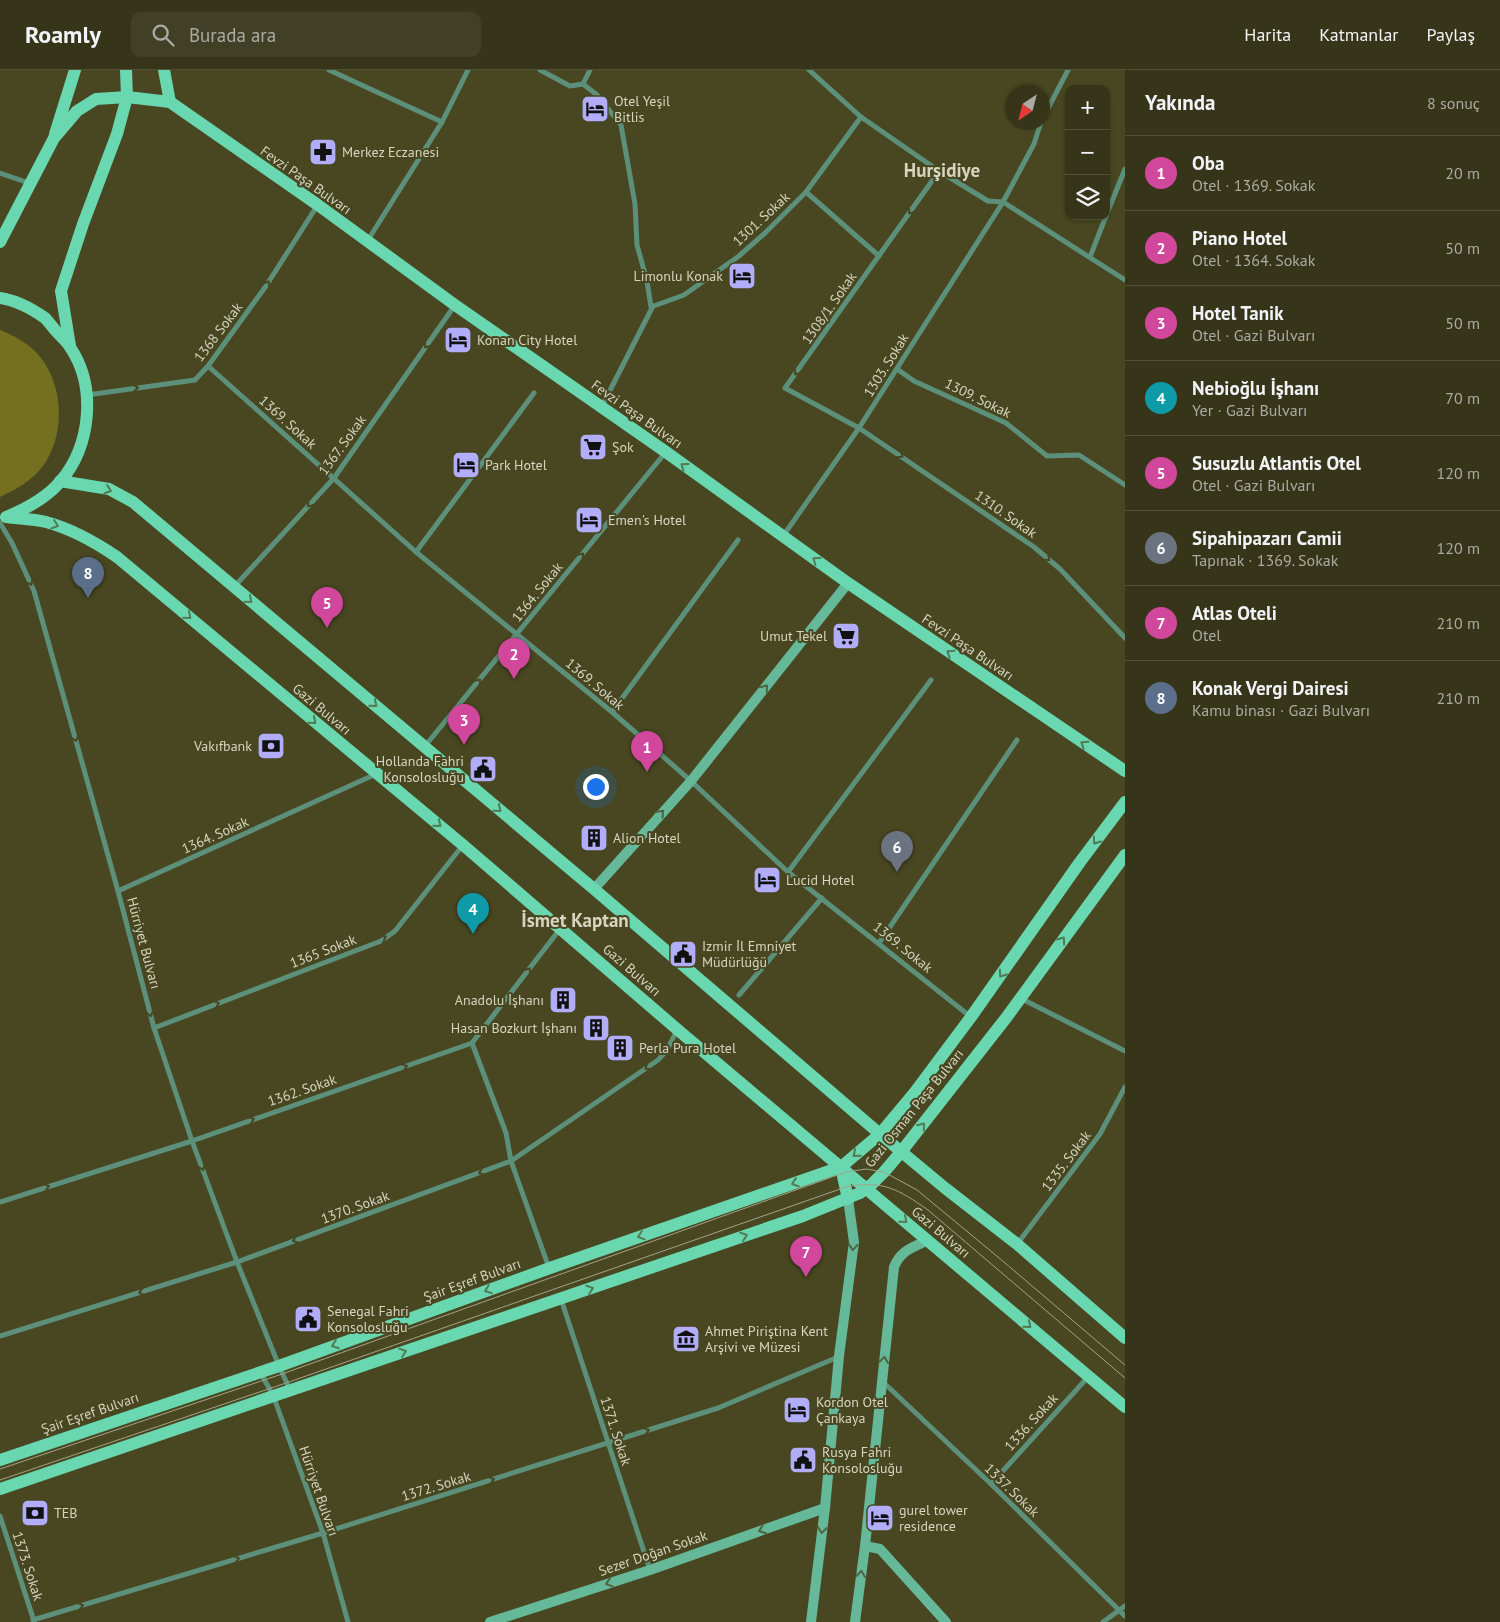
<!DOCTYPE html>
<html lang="tr">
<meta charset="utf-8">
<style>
body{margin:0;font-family:"PT Sans",sans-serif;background:#414026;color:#f1f3f6}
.controls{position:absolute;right:15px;top:15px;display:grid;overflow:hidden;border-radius:10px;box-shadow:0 1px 4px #0004}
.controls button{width:45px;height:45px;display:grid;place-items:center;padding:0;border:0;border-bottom:1px solid #505038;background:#363519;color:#f1f3f6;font:25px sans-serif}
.compass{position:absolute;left:1005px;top:15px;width:45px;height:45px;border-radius:50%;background:#363519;box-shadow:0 1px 4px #0004;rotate:215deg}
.you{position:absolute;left:595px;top:716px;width:18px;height:18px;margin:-12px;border:4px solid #fff;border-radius:50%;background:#1a73e8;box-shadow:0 0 0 8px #1a73e833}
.badge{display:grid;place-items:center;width:32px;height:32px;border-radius:50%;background:#b2adf9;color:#fff;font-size:16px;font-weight:700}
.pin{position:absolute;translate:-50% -41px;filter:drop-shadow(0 1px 2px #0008)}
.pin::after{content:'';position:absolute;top:26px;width:18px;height:15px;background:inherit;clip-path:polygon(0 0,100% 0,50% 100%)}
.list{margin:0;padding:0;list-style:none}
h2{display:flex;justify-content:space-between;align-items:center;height:65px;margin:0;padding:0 20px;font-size:21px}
h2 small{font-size:16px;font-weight:400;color:#aaaba2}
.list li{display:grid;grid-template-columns:32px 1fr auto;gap:15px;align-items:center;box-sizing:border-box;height:75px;padding:0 20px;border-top:1px solid #505038}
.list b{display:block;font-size:19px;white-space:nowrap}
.list p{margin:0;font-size:16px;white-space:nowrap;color:#aaaba2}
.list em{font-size:16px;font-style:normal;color:#aaaba2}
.icon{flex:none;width:28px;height:28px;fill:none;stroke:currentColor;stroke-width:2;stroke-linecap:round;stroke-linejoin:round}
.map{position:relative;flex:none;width:1125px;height:1552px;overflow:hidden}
header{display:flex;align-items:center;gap:30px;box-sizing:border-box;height:70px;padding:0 25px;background:#363519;border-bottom:1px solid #505038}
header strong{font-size:24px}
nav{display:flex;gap:28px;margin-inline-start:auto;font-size:18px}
.search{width:350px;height:45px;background:#414026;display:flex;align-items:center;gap:12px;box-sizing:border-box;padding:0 18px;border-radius:10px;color:#aaaba2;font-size:19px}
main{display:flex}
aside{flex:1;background:#363519}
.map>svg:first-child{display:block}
</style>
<header>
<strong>Roamly</strong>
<div class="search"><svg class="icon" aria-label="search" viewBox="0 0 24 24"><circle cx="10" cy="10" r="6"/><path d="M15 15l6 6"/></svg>Burada ara</div>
<nav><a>Harita</a><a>Katmanlar</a><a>Paylaş</a></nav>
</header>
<main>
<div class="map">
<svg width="1125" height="1552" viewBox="0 0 1125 1552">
<rect width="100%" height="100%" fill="#484721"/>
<path fill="#74701f" d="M0,260C15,266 30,274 41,288C64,318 65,365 43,396C32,411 16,419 0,427Z"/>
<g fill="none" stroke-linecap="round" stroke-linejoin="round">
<g stroke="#5d907b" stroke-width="5">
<path d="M329,0L442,52"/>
<path d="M540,0L570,16L583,14L597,25L621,55L635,134L637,175L647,211L651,237L684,225L739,186L764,164L806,122L861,47"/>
<path d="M809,0L861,47L939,101L988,131L1003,132L1125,210"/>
<path d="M583,14L590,0"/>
<path d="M1042,50L1068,0"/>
<path d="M939,101L785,318L859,358L1034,477L1060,499L1125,568"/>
<path d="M0,103L29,113"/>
<path d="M806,122L879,186"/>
<path d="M1106,146L1125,99"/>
<path d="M368,170L442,52L468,0"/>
<path d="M1090,187L1106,146"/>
<path d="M208,296L416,482L612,642L691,711L788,802L971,947"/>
<path d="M897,299L914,311L1006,353L1047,386L1079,385L1125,415"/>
<path d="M87,325L195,310L208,296L266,216L317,136"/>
<path d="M602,336L653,236"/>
<path d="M0,453L12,473L34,521L118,821L154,958L192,1071L237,1192L279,1296L290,1320"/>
<path d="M783,466L859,358L1003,132L1034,74L1041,52"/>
<path d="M416,482L534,323"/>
<path d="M234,517L334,408L455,235"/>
<path d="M612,642L738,470"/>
<path d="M425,676L665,383"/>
<path d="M788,802L931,610"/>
<path d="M118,821L376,704"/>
<path d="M879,873L1017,670"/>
<path d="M739,925L822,828"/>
<path d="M1020,928L1125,981"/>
<path d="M154,958L381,871L395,861L463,775"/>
<path d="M472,973L506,1063L511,1091L549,1198"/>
<path d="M0,1132L192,1071L472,973L560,859"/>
<path d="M1018,1173L1100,1064L1125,1017"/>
<path d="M561,1229L650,1500"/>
<path d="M0,1266L237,1192L511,1091L658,990L667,980L677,960"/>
<path d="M261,1304L273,1325L323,1463L348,1552"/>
<path d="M883,1312L991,1414L1125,1546"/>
<path d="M991,1414L1088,1307"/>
<path d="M0,1446L34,1551"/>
<path d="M33,1550L323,1463L718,1338L838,1287"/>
<path d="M1103,1552L1125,1536"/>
</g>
<g stroke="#65b999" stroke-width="10">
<path d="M594,819L691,711L848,513"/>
<path d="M865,1476L880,1479L946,1552"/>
<path d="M490,1552L650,1500L825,1438"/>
<path d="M811,1552L825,1438L839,1286L854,1172L848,1129"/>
<path d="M855,1552L865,1476L894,1197C901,1180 912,1178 928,1170"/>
</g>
<g stroke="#69d8b0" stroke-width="12">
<path d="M164,0L170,32"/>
<path d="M55,64L75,0"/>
<path d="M0,172L54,68L77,41L96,29L127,27L170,32L318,135L455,235L666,382L848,513L1125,701"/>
<path d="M0,228C15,230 32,239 45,248C49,252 53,258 57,262C61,267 67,271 70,277C97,317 91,376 60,412C46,428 26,439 6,447"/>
<path d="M70,276L61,221L83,154L117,64L127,27L126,0"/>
<path d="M60,411L109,419L133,432L594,819L880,1064L945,1118L1017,1174L1125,1268"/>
<path d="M7,447C20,449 34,449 46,452C72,459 95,472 117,487L463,775L678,960L1125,1337"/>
<path d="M841,1097L848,1129"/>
<path d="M0,1390L279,1296L550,1198L841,1097L880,1064L915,1022L971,947L1080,792L1125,732"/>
<path d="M0,1419L803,1146L860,1123L872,1114L884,1102L901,1082L1006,948L1125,785"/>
</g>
<g stroke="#a3a287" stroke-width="1">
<path d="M0,1399L282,1304L846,1102L866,1099L884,1102L917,1120L998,1187L1125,1295"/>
<path d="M0,1410L286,1313L846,1117C883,1110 898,1119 928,1140L1125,1308"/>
</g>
</g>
<defs><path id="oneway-chevron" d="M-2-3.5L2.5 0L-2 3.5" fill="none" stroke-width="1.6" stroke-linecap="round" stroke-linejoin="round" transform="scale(1.25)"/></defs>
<g stroke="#484721">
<use href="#oneway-chevron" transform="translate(911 141) rotate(125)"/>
<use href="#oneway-chevron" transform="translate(267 214) rotate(-55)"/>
<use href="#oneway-chevron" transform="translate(427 275) rotate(125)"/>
<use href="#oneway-chevron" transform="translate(797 302) rotate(125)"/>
<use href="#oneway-chevron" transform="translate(135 318) rotate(-8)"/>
<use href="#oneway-chevron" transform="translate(900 385) rotate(34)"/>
<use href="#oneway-chevron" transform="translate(310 434) rotate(132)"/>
<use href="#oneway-chevron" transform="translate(581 486) rotate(-51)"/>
<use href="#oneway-chevron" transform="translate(1047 488) rotate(40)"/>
<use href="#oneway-chevron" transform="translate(30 512) rotate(65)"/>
<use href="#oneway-chevron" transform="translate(478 612) rotate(-51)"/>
<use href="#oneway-chevron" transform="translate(75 668) rotate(74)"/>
<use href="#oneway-chevron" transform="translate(383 868) rotate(-30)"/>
<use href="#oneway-chevron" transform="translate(528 901) rotate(-52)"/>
<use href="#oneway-chevron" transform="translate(216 934) rotate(-21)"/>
<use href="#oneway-chevron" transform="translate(150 943) rotate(75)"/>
<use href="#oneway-chevron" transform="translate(404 997) rotate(-19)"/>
<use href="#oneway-chevron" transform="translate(648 997) rotate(145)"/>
<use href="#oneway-chevron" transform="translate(251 1050) rotate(-19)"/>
<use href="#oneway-chevron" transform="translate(202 1097) rotate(70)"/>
<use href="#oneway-chevron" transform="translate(482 1102) rotate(160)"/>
<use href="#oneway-chevron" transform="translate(46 1117) rotate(-18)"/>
<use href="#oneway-chevron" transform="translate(296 1170) rotate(160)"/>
<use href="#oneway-chevron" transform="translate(142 1222) rotate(163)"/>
<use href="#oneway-chevron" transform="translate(646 1361) rotate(-18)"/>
<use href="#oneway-chevron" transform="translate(491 1410) rotate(-17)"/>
<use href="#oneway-chevron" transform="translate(236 1489) rotate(-17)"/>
<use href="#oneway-chevron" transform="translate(80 1536) rotate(-17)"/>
</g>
<g stroke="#547a53">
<use href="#oneway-chevron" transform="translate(684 396) rotate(-144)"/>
<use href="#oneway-chevron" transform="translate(108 420) rotate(19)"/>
<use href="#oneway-chevron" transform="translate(55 455) rotate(19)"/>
<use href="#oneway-chevron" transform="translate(816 490) rotate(-144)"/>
<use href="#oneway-chevron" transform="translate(249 530) rotate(40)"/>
<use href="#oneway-chevron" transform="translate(188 546) rotate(40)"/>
<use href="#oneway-chevron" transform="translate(950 583) rotate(-146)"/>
<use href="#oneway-chevron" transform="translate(374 634) rotate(40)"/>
<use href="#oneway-chevron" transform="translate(313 651) rotate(40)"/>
<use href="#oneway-chevron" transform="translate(1084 674) rotate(-146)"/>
<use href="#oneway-chevron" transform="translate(498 739) rotate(40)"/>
<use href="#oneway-chevron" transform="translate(438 754) rotate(39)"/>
<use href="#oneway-chevron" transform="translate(1096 771) rotate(126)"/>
<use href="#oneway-chevron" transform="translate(1062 870) rotate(-54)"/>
<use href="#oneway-chevron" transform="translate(1002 904) rotate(125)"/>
<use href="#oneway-chevron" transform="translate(922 1056) rotate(-52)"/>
<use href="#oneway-chevron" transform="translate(856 1084) rotate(140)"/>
<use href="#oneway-chevron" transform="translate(795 1113) rotate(161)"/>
<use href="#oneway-chevron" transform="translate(904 1150) rotate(40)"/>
<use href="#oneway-chevron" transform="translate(641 1166) rotate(161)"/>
<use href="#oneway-chevron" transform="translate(744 1166) rotate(-19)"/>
<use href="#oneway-chevron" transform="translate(590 1219) rotate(-19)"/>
<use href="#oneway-chevron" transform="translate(488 1220) rotate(160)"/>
<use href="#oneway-chevron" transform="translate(1028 1255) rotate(40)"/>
<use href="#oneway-chevron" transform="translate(335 1275) rotate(160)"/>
<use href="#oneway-chevron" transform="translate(403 1282) rotate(-19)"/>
</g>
<g stroke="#4f643f">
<use href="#oneway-chevron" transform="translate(765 618) rotate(-51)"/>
<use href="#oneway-chevron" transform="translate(661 743) rotate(-48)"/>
<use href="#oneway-chevron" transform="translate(853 1177) rotate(95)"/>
<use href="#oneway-chevron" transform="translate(884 1290) rotate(-84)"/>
<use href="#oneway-chevron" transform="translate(762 1460) rotate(160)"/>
<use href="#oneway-chevron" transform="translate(822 1460) rotate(97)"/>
<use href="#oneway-chevron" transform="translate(861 1504) rotate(-83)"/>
<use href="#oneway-chevron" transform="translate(609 1513) rotate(162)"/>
</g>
<defs>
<symbol id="hotel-square" viewBox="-11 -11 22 22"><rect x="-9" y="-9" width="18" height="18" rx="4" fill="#b2adf9" stroke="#484721"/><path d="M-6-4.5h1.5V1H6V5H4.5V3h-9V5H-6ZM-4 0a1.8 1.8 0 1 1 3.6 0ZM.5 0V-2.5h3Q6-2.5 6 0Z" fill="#111"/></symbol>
<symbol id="pharmacy-square" viewBox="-11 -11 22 22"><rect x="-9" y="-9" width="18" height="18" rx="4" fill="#b2adf9" stroke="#484721"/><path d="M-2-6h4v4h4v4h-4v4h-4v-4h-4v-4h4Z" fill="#111"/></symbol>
<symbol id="supermarket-square" viewBox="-11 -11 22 22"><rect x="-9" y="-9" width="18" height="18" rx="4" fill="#b2adf9" stroke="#484721"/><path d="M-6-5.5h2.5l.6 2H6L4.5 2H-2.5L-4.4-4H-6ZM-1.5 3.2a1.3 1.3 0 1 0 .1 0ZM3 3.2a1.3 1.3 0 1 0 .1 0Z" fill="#111"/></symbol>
<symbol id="bank-square" viewBox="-11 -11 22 22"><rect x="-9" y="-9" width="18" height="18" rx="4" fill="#b2adf9" stroke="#484721"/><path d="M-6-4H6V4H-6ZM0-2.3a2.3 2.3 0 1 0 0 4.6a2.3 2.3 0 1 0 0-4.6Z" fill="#111"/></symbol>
<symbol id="civic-square" viewBox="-11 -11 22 22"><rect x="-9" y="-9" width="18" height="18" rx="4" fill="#b2adf9" stroke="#484721"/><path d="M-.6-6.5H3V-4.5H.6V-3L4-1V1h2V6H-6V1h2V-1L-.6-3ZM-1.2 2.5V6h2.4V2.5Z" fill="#111"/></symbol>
<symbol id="building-square" viewBox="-11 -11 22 22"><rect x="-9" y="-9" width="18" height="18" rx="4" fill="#b2adf9" stroke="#484721"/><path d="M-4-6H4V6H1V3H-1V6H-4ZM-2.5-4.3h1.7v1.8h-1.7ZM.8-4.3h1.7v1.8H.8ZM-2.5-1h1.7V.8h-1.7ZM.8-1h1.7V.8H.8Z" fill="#111"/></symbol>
<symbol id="museum-square" viewBox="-11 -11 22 22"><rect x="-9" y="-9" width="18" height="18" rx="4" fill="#b2adf9" stroke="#484721"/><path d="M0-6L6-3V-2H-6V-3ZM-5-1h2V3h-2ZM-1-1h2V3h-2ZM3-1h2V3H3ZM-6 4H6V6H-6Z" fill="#111"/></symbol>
</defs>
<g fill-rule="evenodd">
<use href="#hotel-square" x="579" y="23" width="32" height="32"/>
<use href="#pharmacy-square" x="307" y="66" width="32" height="32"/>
<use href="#hotel-square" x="726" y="190" width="32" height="32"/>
<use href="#hotel-square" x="442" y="254" width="32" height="32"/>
<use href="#supermarket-square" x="577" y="361" width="32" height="32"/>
<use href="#hotel-square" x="450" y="379" width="32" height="32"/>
<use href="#hotel-square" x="573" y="434" width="32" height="32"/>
<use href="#supermarket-square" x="830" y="550" width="32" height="32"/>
<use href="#bank-square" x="255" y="660" width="32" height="32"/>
<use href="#civic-square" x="467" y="683" width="32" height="32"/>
<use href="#building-square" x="578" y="752" width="32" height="32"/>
<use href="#hotel-square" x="751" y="794" width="32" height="32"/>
<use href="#civic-square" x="667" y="868" width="32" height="32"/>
<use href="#building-square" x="547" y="914" width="32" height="32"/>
<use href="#building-square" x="580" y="942" width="32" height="32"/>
<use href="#building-square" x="604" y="962" width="32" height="32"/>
<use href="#civic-square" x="292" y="1233" width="32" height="32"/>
<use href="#museum-square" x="670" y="1253" width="32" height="32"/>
<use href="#hotel-square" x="781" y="1324" width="32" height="32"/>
<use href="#civic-square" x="787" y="1374" width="32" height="32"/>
<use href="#bank-square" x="19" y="1427" width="32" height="32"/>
<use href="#hotel-square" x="864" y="1432" width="32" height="32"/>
</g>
<g text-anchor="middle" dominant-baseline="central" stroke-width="4" stroke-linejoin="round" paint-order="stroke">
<g font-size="14" fill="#d5d5c0" stroke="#484721" text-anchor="start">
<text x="614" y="31">Otel Yeşil<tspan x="614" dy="16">Bitlis</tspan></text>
<text x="342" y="82">Merkez Eczanesi</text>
<text x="723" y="206" text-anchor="end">Limonlu Konak</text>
<text x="477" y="270">Konan City Hotel</text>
<text x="612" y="377">Şok</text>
<text x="485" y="395">Park Hotel</text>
<text x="608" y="450">Emen's Hotel</text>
<text x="827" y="566" text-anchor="end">Umut Tekel</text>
<text x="252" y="676" text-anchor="end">Vakıfbank</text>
<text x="464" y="691" text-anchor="end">Hollanda Fahri<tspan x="464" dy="16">Konsolosluğu</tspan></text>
<text x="613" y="768">Alion Hotel</text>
<text x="786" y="810">Lucid Hotel</text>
<text x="702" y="876">Izmir İl Emniyet<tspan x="702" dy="16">Müdürlüğü</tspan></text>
<text x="544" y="930" text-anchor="end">Anadolu İşhanı</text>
<text x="577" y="958" text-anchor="end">Hasan Bozkurt İşhanı</text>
<text x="639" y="978">Perla Pura Hotel</text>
<text x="327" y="1241">Senegal Fahri<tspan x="327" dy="16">Konsolosluğu</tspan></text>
<text x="705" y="1261">Ahmet Piriştina Kent<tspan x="705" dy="16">Arşivi ve Müzesi</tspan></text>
<text x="816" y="1332">Kordon Otel<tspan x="816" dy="16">Çankaya</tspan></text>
<text x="822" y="1382">Rusya Fahri<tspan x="822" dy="16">Konsolosluğu</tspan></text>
<text x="899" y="1440">gurel tower<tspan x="899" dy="16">residence</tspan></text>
<text x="54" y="1443">TEB</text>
</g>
<g font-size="14" fill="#d5d5c0" stroke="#484721">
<text transform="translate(306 110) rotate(35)">Fevzi Paşa Bulvarı</text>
<text transform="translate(761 149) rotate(-43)">1301. Sokak</text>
<text transform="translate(829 238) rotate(-55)">1308/1. Sokak</text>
<text transform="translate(218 262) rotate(-53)">1368 Sokak</text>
<text transform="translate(886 295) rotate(-58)">1303. Sokak</text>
<text transform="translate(978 328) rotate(26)">1309. Sokak</text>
<text transform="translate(637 344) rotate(35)">Fevzi Paşa Bulvarı</text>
<text transform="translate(288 352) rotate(42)">1369. Sokak</text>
<text transform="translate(342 375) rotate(-54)">1367. Sokak</text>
<text transform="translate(1006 444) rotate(35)">1310. Sokak</text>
<text transform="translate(537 522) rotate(-51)">1364. Sokak</text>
<text transform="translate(968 577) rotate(34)">Fevzi Paşa Bulvarı</text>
<text transform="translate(595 614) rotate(40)">1369. Sokak</text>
<text transform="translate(322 639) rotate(40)">Gazi Bulvarı</text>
<text transform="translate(215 765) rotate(-24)">1364. Sokak</text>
<text transform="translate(144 873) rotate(75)">Hürriyet Bulvarı</text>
<text transform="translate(903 877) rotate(39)">1369. Sokak</text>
<text transform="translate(323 881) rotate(-21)">1365 Sokak</text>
<text transform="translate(632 900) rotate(41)">Gazi Bulvarı</text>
<text transform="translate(302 1020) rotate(-19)">1362. Sokak</text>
<text transform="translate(914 1038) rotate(-51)">Gazi Osman Paşa Bulvarı</text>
<text transform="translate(1066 1091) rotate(-53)">1335. Sokak</text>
<text transform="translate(355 1137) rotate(-20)">1370. Sokak</text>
<text transform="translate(941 1162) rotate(40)">Gazi Bulvarı</text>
<text transform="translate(472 1210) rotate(-20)">Şair Eşref Bulvarı</text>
<text transform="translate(90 1343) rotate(-19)">Şair Eşref Bulvarı</text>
<text transform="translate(1031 1352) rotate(-48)">1336. Sokak</text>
<text transform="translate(616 1361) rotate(72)">1371. Sokak</text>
<text transform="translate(436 1416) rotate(-17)">1372. Sokak</text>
<text transform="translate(1012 1420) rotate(44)">1337. Sokak</text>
<text transform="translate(319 1421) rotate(71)">Hürriyet Bulvarı</text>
<text transform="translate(653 1483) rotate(-19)">Sezer Doğan Sokak</text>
<text transform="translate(28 1496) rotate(72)">1373. Sokak</text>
</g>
<g font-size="19" font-weight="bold" fill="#d5d5c0" stroke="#484721">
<text x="942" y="100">Hurşidiye</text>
<text x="575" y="850">İsmet Kaptan</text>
</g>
</g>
</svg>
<div class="controls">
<button>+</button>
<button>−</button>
<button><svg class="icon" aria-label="layers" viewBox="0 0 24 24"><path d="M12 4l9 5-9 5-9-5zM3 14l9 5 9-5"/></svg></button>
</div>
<svg class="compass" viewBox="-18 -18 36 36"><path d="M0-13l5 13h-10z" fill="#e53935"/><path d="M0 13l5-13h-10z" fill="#aaaba2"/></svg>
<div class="you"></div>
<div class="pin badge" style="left:647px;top:702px;background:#d1479c">1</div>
<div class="pin badge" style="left:514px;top:609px;background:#d1479c">2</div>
<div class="pin badge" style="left:464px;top:675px;background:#d1479c">3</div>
<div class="pin badge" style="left:473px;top:864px;background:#0f9aa8">4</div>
<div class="pin badge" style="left:327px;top:558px;background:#d1479c">5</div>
<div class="pin badge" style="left:897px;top:802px;background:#6b7280">6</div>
<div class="pin badge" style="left:806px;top:1207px;background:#d1479c">7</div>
<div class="pin badge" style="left:88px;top:528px;background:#5c6f8a">8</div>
</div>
<aside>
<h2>Yakında<small>8 sonuç</small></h2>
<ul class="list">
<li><span class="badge" style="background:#d1479c">1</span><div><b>Oba</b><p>Otel · 1369. Sokak</p></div><em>20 m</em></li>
<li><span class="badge" style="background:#d1479c">2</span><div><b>Piano Hotel</b><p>Otel · 1364. Sokak</p></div><em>50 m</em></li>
<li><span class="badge" style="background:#d1479c">3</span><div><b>Hotel Tanik</b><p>Otel · Gazi Bulvarı</p></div><em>50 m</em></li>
<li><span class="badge" style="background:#0f9aa8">4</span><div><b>Nebioğlu İşhanı</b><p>Yer · Gazi Bulvarı</p></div><em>70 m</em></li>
<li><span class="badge" style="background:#d1479c">5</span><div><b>Susuzlu Atlantis Otel</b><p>Otel · Gazi Bulvarı</p></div><em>120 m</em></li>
<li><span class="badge" style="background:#6b7280">6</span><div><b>Sipahipazarı Camii</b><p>Tapınak · 1369. Sokak</p></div><em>120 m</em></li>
<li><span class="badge" style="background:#d1479c">7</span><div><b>Atlas Oteli</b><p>Otel</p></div><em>210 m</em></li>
<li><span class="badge" style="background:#5c6f8a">8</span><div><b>Konak Vergi Dairesi</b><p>Kamu binası · Gazi Bulvarı</p></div><em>210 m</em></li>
</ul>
</aside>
</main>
